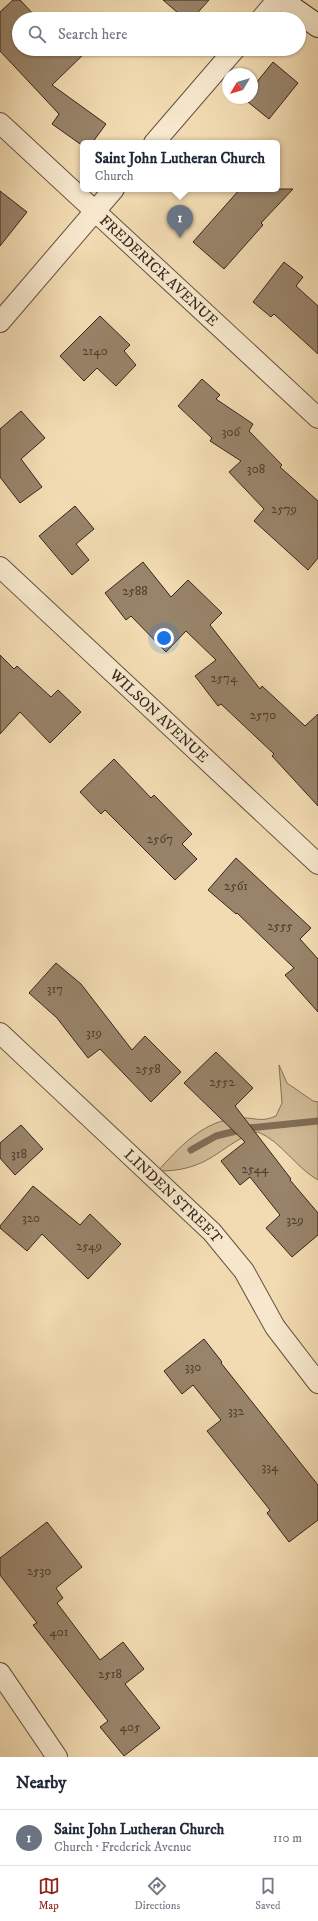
<!DOCTYPE html>
<meta charset="utf-8">
<style>
body{margin:0;font-family:"IM FELL DW Pica",serif;background:#f6f6f7;color:#1f2937}
.compass{position:absolute;left:222px;top:68px;width:36px;height:36px;border-radius:50%;background:#fff;box-shadow:0 1px 3px #0004;rotate:232deg}
.you{position:absolute;left:164px;top:638px;width:14px;height:14px;margin:-10px;border:3px solid #fff;border-radius:50%;background:#1a73e8;box-shadow:0 0 0 6px #1a73e833}
.badge{display:grid;place-items:center;width:26px;height:26px;border-radius:50%;background:#8f2418;color:#fff;font-size:13px;font-weight:700}
.pin{position:absolute;translate:-50% -33px;filter:drop-shadow(0 1px 2px #0008)}
.pin::after{content:'';position:absolute;top:21px;width:14px;height:12px;background:inherit;clip-path:polygon(0 0,100% 0,50% 100%)}
.popup{position:absolute;left:80px;top:140px;width:200px;height:52px;box-sizing:border-box;display:grid;place-content:center;border-radius:6px;background:#fff;filter:drop-shadow(0 1px 3px #0005);font-size:13px;white-space:nowrap;color:#747a83}
.popup b{font-size:15px;color:#1f2937}
.popup::after{content:'';position:absolute;left:50%;top:100%;margin-left:-8px;border:8px solid transparent;border-top-color:#fff}
.list{margin:0;padding:0;list-style:none}
h2{display:flex;justify-content:space-between;align-items:center;height:52px;margin:0;padding:0 16px;font-size:17px}
h2 small{font-size:13px;font-weight:400;color:#747a83}
.list li{display:grid;grid-template-columns:26px 1fr auto;gap:12px;align-items:center;box-sizing:border-box;height:56px;padding:0 16px;border-top:1px solid #e0e1e3}
.list b{display:block;font-size:15px;white-space:nowrap}
.list p{margin:0;font-size:13px;white-space:nowrap;color:#747a83}
.list em{font-size:13px;font-style:normal;color:#747a83}
.icon{flex:none;width:22px;height:22px;fill:none;stroke:currentColor;stroke-width:2;stroke-linecap:round;stroke-linejoin:round}
.map{position:relative;flex:none;width:318px;height:1757px;overflow:hidden}
.search{position:absolute;background:#fff;box-shadow:0 1px 3px #0004;left:12px;right:12px;top:12px;height:44px;display:flex;align-items:center;gap:10px;box-sizing:border-box;padding:0 14px;border-radius:22px;color:#747a83;font-size:15px}
.sheet{height:108px;background:#fff}
nav{display:flex;justify-content:space-around;align-items:center;box-sizing:border-box;height:56px;border-top:1px solid #e0e1e3;background:#fff;font-size:11px;color:#747a83}
nav a{display:grid;justify-items:center;gap:2px}
nav .on{color:#8f2418}
.map>svg:first-child{display:block}
</style>
<div class="map">
<svg width="318" height="1757" viewBox="0 0 318 1757">
<rect width="100%" height="100%" fill="#f2dbb2"/>
<filter id="stains"><feTurbulence type="fractalNoise" baseFrequency=".005" numOctaves="4"/><feColorMatrix values="0 0 0 0 .2 0 0 0 0 .09 0 0 0 0 .02 0 0 0 .5 -.17"/></filter>
<radialGradient id="worn" r=".72"><stop offset=".6" stop-color="#630" stop-opacity="0"/><stop offset="1" stop-color="#630" stop-opacity=".3"/></radialGradient>
<path fill="#d2bc98" stroke="#84715a" d="M279,1065L287,1083L313,1101L318,1102V1180C295,1167 282,1142 258,1132C236,1137 222,1153 203,1162C188,1169 175,1171 158,1171C179,1147 205,1119 240,1118C255,1117 260,1123 276,1116L282,1103Z"/>
<g fill="none" stroke-linecap="round" stroke-linejoin="round">
<path stroke="#806d57" stroke-width="7" d="M191,1150L216,1136L248,1128L318,1121"/>
</g>
<g fill="#98846a" stroke="#36261b">
<path d="M13,0H20L38,19H19V49H89L52,85L106,124L92,143H83V146L52,124L59,114L0,51V12Z"/>
<path d="M163,0H209L192,19H185Z"/>
<path d="M273,62L298,83L269,119L243,98H252V88Z"/>
<path d="M240,189H293L261,223L263,225L224,269L193,242Z"/>
<path d="M0,191L27,212L0,246Z"/>
<path d="M284,262L303,277L296,286L318,306V354L274,314L271,317L253,302Z"/>
<path d="M100,316L130,345L124,351L136,365L116,386L97,368L84,381L60,356Z"/>
<path d="M202,379L220,395L216,399L253,424L249,431L282,465L280,467L318,501V558L308,570L254,521L264,509L229,472L241,461L210,441L212,438L178,406Z"/>
<path d="M21,411L45,438L21,459L42,487L20,503L0,477V429Z"/>
<path d="M75,506L94,529L76,544L89,560L72,575L39,536Z"/>
<path d="M143,562L171,597L188,580L222,613L210,625L260,689L262,686L305,726L318,714V806L272,756L274,754L221,704L218,706L195,676L216,660L186,631L166,652L131,616L126,620L105,593Z"/>
<path d="M0,655L14,669L17,666L51,697L58,690L81,712L50,743L20,712L0,734Z"/>
<path d="M114,759L151,798L154,795L192,834L182,844L197,859L175,880L105,810L101,814L80,792Z"/>
<path d="M236,858L311,928L300,939L318,959V1012L285,975L294,968L237,913L236,914L208,890Z"/>
<path d="M56,963L81,984L132,1050L145,1036L181,1072L151,1102L100,1049L88,1058L57,1018L29,993Z"/>
<path d="M216,1052L253,1088L235,1106L291,1179L290,1180L318,1213V1235L292,1257L266,1228L280,1215L250,1177L240,1185L221,1161L245,1142L184,1083Z"/>
<path d="M21,1125L43,1149L15,1175L0,1158V1143Z"/>
<path d="M33,1186L80,1225L90,1214L121,1244L88,1279L42,1234L27,1251L0,1228V1226Z"/>
<path d="M204,1339L222,1362L221,1363L318,1485V1520L289,1542L267,1513L270,1510L207,1431L221,1420L193,1385L182,1394L164,1371Z"/>
<path d="M47,1522L82,1567L56,1588L63,1598L57,1603L100,1660L123,1642L144,1669L125,1684L160,1728L124,1756L100,1727L108,1721L33,1625L37,1623L0,1575V1558Z"/>
</g>
<g fill="none" stroke-linecap="round" stroke-linejoin="round">
<defs>
<g id="street">
<path d="M261,19L277,0"/>
<path id="s1" d="M0,123L318,418"/>
<path d="M154,143L235,49"/>
<path d="M0,322L114,189"/>
<path id="s2" d="M0,567L318,864"/>
<path id="s3" d="M0,1033L212,1232L244,1271L275,1327L318,1383"/>
<path d="M0,1673L57,1757"/>
</g>
<path id="secondary" d="M281,0L318,26"/>
</defs>
<use href="#street" stroke="#655341" stroke-width="22"/>
<use href="#secondary" stroke="#36261b" stroke-width="24"/>
<use href="#street" stroke="#f7e8cd" stroke-width="20"/>
<use href="#secondary" stroke="#f7e8cd" stroke-width="22"/>
</g>
<g text-anchor="middle" dominant-baseline="central" stroke-width="3" stroke-linejoin="round" paint-order="stroke">
<g font-size="13" fill="#4e3e2f">
<text x="95" y="351">2140</text>
<text x="231" y="432">306</text>
<text x="256" y="469">308</text>
<text x="284" y="509">2579</text>
<text x="135" y="591">2588</text>
<text x="224" y="678">2574</text>
<text x="263" y="715">2570</text>
<text x="160" y="839">2567</text>
<text x="236" y="886">2561</text>
<text x="280" y="926">2555</text>
<text x="55" y="989">317</text>
<text x="94" y="1033">319</text>
<text x="148" y="1069">2558</text>
<text x="222" y="1082">2552</text>
<text x="19" y="1154">318</text>
<text x="255" y="1169">2544</text>
<text x="31" y="1218">320</text>
<text x="295" y="1220">329</text>
<text x="89" y="1246">2549</text>
<text x="193" y="1367">330</text>
<text x="236" y="1411">332</text>
<text x="270" y="1467">334</text>
<text x="39" y="1571">2530</text>
<text x="59" y="1632">401</text>
<text x="110" y="1674">2518</text>
<text x="130" y="1727">405</text>
</g>
<g font-size="15" fill="#36261b" stroke="#f7e8cd">
<text stroke="none"><textPath href="#s1" startOffset="217">FREDERICK AVENUE</textPath></text>
<text stroke="none"><textPath href="#s2" startOffset="218">WILSON AVENUE</textPath></text>
<text stroke="none"><textPath href="#s3" startOffset="238">LINDEN STREET</textPath></text>
</g>
</g>
<rect width="100%" height="100%" filter="url(#stains)"/>
<rect width="100%" height="100%" fill="url(#worn)"/>
</svg>
<svg class="compass" viewBox="-18 -18 36 36"><path d="M0-13l5 13h-10z" fill="#e53935"/><path d="M0 13l5-13h-10z" fill="#747a83"/></svg>
<div class="you"></div>
<div class="pin badge" style="left:180px;top:238px;background:#6b7280">1</div>
<div class="popup"><b>Saint John Lutheran Church</b>Church</div>
<div class="search"><svg class="icon" aria-label="search" viewBox="0 0 24 24"><circle cx="10" cy="10" r="6"/><path d="M15 15l6 6"/></svg>Search here</div>
</div>
<section class="sheet">
<h2>Nearby<small></small></h2>
<ul class="list">
<li><span class="badge" style="background:#6b7280">1</span><div><b>Saint John Lutheran Church</b><p>Church · Frederick Avenue</p></div><em>110 m</em></li>
</ul>
</section>
<nav>
<a class="on"><svg class="icon" aria-label="map" viewBox="0 0 24 24"><path d="M3 6l6-2 6 2 6-2v14l-6 2-6-2-6 2zM9 4v14M15 6v14"/></svg>Map</a>
<a><svg class="icon" aria-label="directions" viewBox="0 0 24 24"><path d="M12 3l9 9-9 9-9-9zM9 14v-3h6M13 9l2 2-2 2"/></svg>Directions</a>
<a><svg class="icon" aria-label="saved" viewBox="0 0 24 24"><path d="M7 4h10v16l-5-4-5 4z"/></svg>Saved</a>
</nav>
